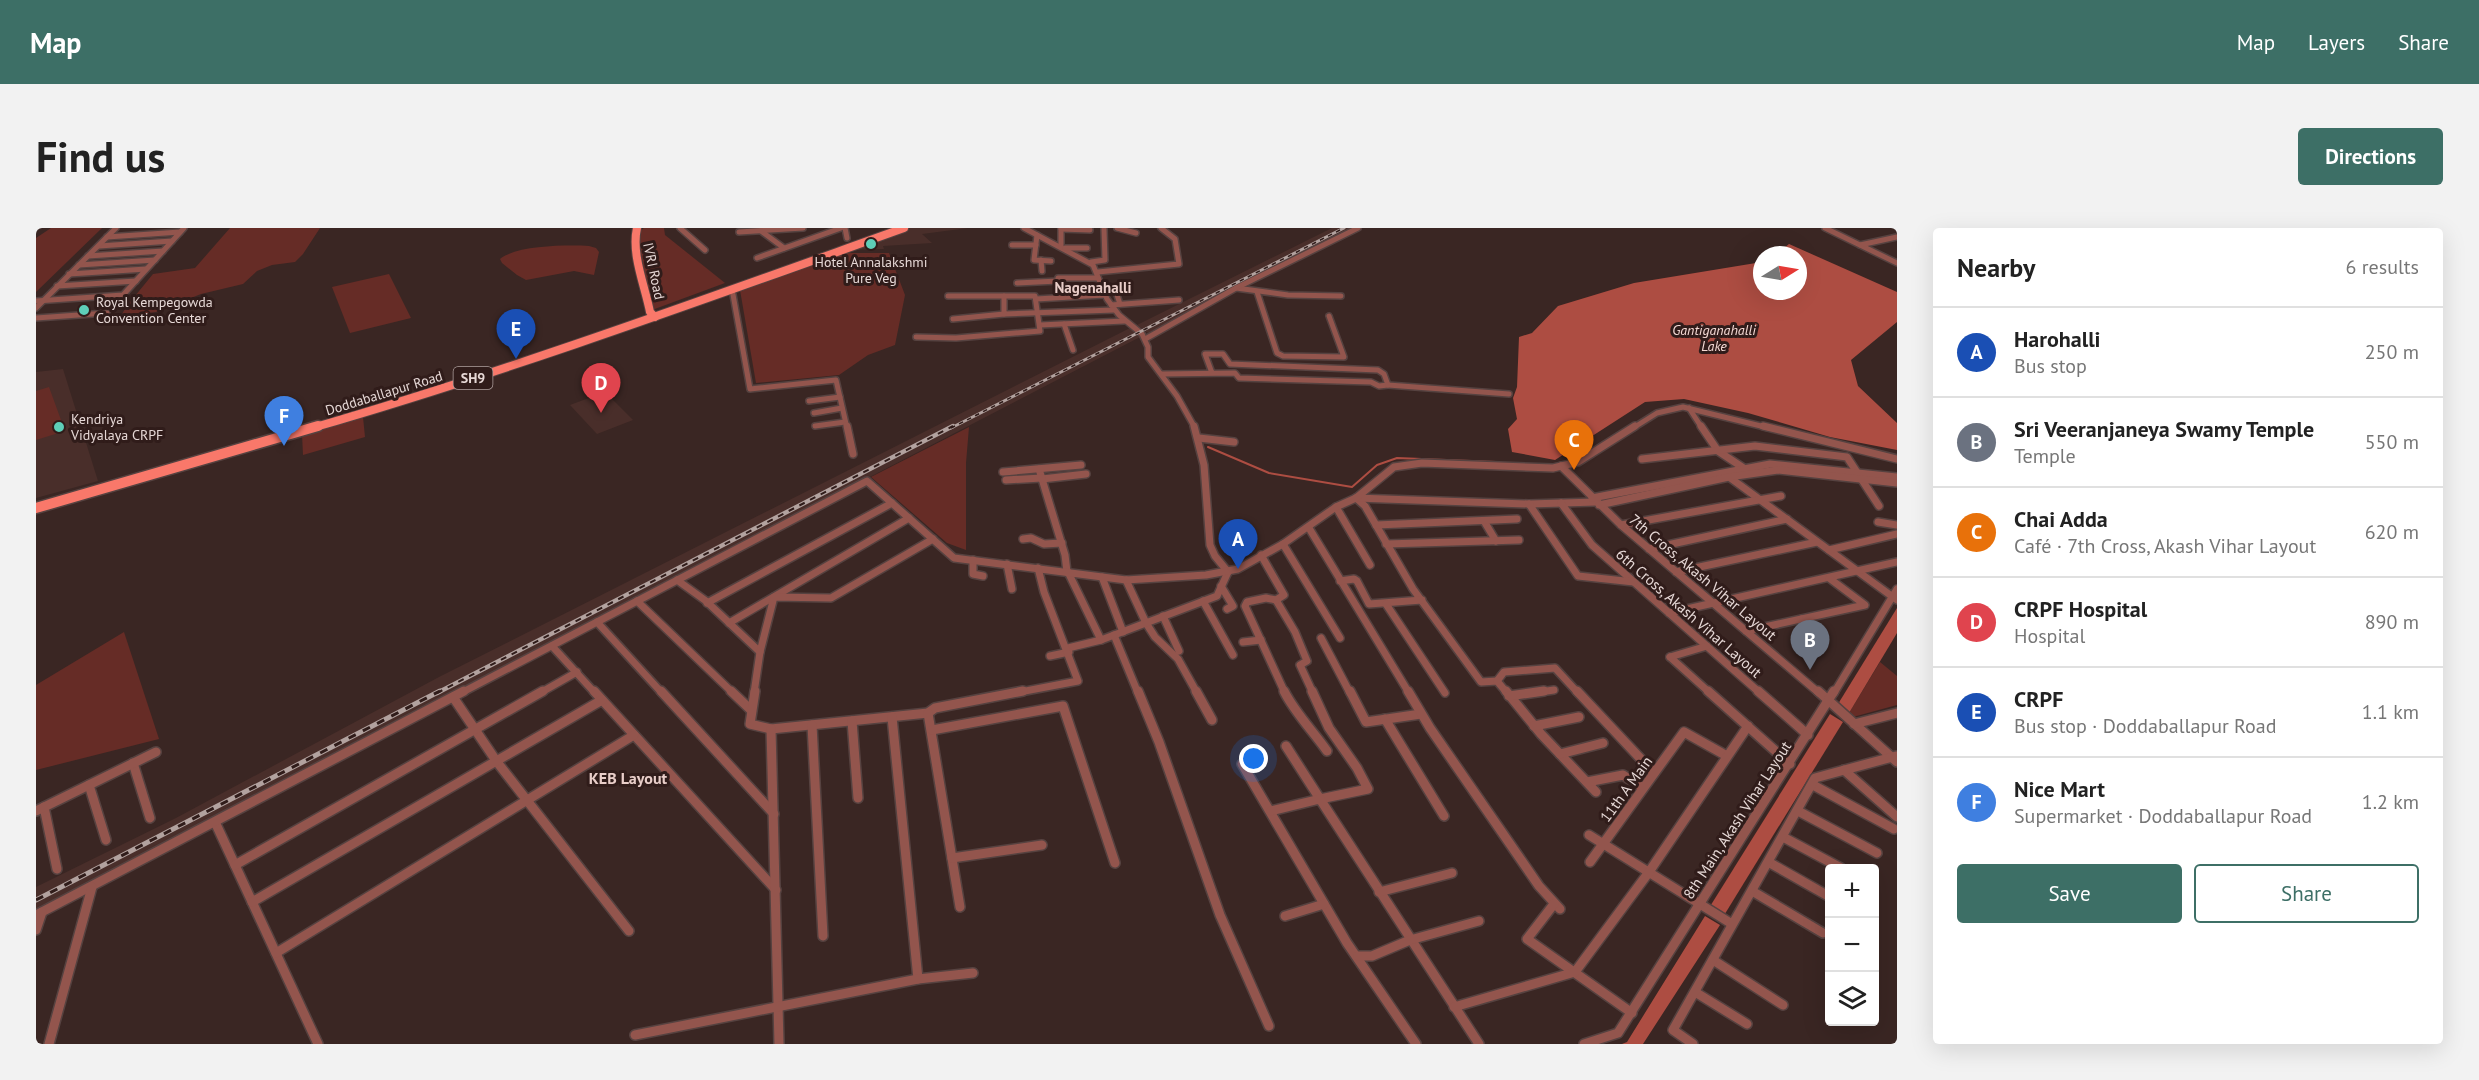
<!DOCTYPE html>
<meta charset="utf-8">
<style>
body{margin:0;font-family:"PT Sans",sans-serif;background:#f2f2f2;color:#222}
.controls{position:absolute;right:18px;bottom:18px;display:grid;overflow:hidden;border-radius:6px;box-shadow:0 6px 24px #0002}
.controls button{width:54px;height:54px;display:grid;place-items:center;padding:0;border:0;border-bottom:2px solid #e0e0e0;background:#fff;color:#222;font:30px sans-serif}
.compass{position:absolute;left:1717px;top:18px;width:54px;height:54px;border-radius:50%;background:#fff;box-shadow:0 6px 24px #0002;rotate:79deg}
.you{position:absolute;left:1218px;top:531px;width:21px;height:21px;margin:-15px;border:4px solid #fff;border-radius:50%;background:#1a73e8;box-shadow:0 0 0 9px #1a73e833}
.badge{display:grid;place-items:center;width:39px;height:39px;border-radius:50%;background:#3d6f66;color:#fff;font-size:20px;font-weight:700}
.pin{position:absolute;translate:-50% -50px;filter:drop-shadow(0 2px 3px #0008)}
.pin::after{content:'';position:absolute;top:32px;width:21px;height:18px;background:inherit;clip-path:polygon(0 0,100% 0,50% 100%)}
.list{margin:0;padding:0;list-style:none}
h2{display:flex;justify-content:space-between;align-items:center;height:78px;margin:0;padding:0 24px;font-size:26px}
h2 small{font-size:20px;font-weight:400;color:#767676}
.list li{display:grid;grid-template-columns:39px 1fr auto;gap:18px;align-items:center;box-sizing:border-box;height:90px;padding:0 24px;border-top:2px solid #e0e0e0}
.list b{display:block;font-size:22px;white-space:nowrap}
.list p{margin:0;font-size:20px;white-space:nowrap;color:#767676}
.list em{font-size:20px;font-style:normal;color:#767676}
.actions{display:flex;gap:12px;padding:18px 24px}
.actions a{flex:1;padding:14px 0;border:2px solid #3d6f66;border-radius:6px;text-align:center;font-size:21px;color:#3d6f66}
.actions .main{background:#3d6f66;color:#fff}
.icon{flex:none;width:33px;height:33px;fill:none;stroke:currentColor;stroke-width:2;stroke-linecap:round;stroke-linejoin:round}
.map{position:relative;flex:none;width:1861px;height:816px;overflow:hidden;border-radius:6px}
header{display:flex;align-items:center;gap:36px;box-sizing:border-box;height:84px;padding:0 30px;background:#3d6f66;color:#fff}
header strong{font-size:28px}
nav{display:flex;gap:33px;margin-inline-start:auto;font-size:21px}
.intro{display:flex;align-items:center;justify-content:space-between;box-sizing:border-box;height:144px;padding:0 36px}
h1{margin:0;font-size:42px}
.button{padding:15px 27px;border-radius:6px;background:#3d6f66;color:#fff;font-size:21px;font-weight:700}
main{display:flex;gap:36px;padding:0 36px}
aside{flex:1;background:#fff;border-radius:6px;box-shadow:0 6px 24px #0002}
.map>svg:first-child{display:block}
</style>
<header>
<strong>Map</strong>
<nav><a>Map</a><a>Layers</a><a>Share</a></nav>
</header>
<div class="intro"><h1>Find us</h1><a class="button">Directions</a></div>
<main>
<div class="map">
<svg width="1861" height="816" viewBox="0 0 1861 816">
<rect width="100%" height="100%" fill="#3a2623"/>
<g fill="#492e2a">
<path d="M873,0H932L886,6L896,15L847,18L848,21L809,22Z"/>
<path d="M1296,0H1317L1112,105L1101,97Z"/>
<path d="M1094,100L1106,108L0,681V659L140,590L403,449Z"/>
<path d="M27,141L62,253L0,270V144Z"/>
<path d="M569,164L597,192L561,206L534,177Z"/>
</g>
<g fill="#662c26">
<path d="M15,0H66L0,64V10Z"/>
<path d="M194,0H284L267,26L259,34L236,37L221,43L207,56L165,66L120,84L85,88L90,79L117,46L159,40Z"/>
<path d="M608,0H628L629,7L689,55L616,82L601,5Z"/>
<path d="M553,18L560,20L563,24L558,47L538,43L490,52L481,47L466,35L464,31C481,17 531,17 553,18Z"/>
<path d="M803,25H853L869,67L859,117L832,127L803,147L720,155L704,62Z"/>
<path d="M353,46L375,90L314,105L296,59Z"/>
<path d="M13,159L29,203L0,212V163Z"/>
<path d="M327,189L329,209L267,227L266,206Z"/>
<path d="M933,199L930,235V322L911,315L835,249Z"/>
<path d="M88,404L123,511L0,542V457Z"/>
<path d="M1844,434L1861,448V477L1817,489L1813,485Z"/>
</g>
<g fill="#ad4d42">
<path d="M1753,16L1861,64V94L1815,132L1822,158L1861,195V222L1794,209L1712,185L1648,171L1609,174L1519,232L1476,224L1472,201L1481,191L1477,170L1481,159L1483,109L1496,105L1522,78L1598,55L1726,34V63H1762V27H1740Z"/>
<path d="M1861,380V405L1813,485L1802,476Z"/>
<path d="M1794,486L1807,494L1687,689L1673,680Z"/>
<path d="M1669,688L1684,697L1607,816H1586L1591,814Z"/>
</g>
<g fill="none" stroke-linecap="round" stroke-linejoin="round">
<path stroke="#ad4d42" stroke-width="2" d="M1172,219L1233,245L1316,259L1341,237L1361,230L1460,234"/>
<defs>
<g id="minor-far2">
<path d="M644,0L669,22"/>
<path d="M809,0L811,10"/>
<path d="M988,0L1057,37L1071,71L1083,87L1106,106L1112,119V129L1141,168L1159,200"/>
<path d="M1025,0V19"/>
<path d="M1081,0L1100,5"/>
<path d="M1789,0L1861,35"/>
<path d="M1025,1L1054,2"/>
<path d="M725,3L748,20"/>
<path d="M703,4L767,0"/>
<path d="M1001,7L998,32L1015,33"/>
<path d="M71,9L144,4"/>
<path d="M976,17H1000"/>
<path d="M1824,17L1861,9"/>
<path d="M63,18L136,13"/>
<path d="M1029,20H1051"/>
<path d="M52,28L127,23"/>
<path d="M721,30L805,0"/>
<path d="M1005,32L1006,43"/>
<path d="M1055,34L1069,32L1068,1"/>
<path d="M43,37L119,32"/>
<path d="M1062,44L1143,36L1139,11L1125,0"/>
<path d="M33,46L110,41"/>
<path d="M981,55L1022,53V50H1062"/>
<path d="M21,58L100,53"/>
<path d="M1078,58L1084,76"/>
<path d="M1200,60L1252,67L1305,68"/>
<path d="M696,61L714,161L800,152L811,200"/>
<path d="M1221,64L1241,125L1247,128L1308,129L1293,88"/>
<path d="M968,68V86L1078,82"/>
<path d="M1028,69L1026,63L1065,58"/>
<path d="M1000,71L1069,67"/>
<path d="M0,73L87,67L148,0"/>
<path d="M1075,77L1143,72"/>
<path d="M0,80L80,0"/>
<path d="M0,90L71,85"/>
<path d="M917,91L968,86"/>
<path d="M1028,96L1037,122"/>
<path d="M1004,97L1088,93"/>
<path d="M880,109L920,110L1004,103L999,68H912"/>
<path d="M1111,110L1200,60L1322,0"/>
<path d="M1126,146L1199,145L1203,150L1335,154L1343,158L1352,157L1348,146L1342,142L1194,136L1187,126H1169L1176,145"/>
<path d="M1352,157L1473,166"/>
<path d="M773,173L804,169"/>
<path d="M1653,180L1666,200"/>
<path d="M778,185L806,180"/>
<path d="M779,198L809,194"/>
<path d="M1597,200L1621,185L1647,179L1733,200"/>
</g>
<g id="minor-far1">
<path d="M811,198L817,226"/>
<path d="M1158,198L1168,237L1174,317L1179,328L1192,344"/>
<path d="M1665,198L1682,223L1709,241"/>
<path d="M1727,198L1861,231"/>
<path d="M1163,210L1198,214"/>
<path d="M1606,231L1719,218L1811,229L1843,278"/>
<path d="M1525,238L1585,297L1783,465"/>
<path d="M1003,241L1029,327L1031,344"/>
<path d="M967,244L1045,237"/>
<path d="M1693,249L1861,372"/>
<path d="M1006,251L1050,246"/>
<path d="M970,252L1006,250"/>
<path d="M1320,270L1329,278L1377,361L1445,454L1461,453L1471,465"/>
<path d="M1320,270L1493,276L1560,274"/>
<path d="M1556,270L1734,236L1861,249"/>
<path d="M1525,275L1556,317L1724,465"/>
<path d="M1493,276L1542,348L1598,354"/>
<path d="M1563,277L1693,249L1742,242L1861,255"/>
<path d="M1300,279L1334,337"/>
<path d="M1448,293L1460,313"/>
<path d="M1842,294L1861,297"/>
<path d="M1340,297L1481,291"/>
<path d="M1585,297L1745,268"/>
<path d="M1273,300L1373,465"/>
<path d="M987,311L995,310L1008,316L1026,315"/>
<path d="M1247,316L1304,410"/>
<path d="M1350,316L1483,312"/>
<path d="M1613,321L1751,291"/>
<path d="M1793,322L1861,306"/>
<path d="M1225,327L1248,367L1240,372L1259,404L1271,433L1264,437L1277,465"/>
<path d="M937,332V346L947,348"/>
<path d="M971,336L976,361"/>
<path d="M1032,344L1065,412"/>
<path d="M1640,344L1781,314"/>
<path d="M1066,349L1087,404"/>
<path d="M641,352L670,373L724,424"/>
<path d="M1090,352L1110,395L1119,409L1142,431L1161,465"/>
<path d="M1304,353L1318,351L1321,353L1333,376L1386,372"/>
<path d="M1185,358L1197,378L1191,381"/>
<path d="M1240,372L1230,370L1211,374L1209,378L1249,465"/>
<path d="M601,373L697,465"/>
<path d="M1167,373L1197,427"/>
<path d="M671,375L856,275"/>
<path d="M1350,376L1409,465"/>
<path d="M1633,385L1861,334"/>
<path d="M1127,388L1143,423"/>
<path d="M1766,391L1777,400"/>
<path d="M561,394L626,465"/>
<path d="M693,395L873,290"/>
<path d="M1710,403L1829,377L1793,350"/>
<path d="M1078,407L1102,465"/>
<path d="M1285,410L1314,465"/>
<path d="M1207,414L1225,412"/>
<path d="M516,418L559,465"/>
<path d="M1032,420L1065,412L1181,368L1192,344"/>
<path d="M1014,428L1033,424"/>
<path d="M1634,429L1674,465"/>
<path d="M1634,429L1671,418"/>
<path d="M1461,453L1468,444L1519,440L1542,465"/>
<path d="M425,465L831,253L918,330L1090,352L1170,347L1202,341L1247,316L1300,279L1320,270L1358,239L1386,235L1517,240L1542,234L1599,198"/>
<path d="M504,465L541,444"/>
<path d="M718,465L724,424L738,369L795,370L897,311"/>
<path d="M979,465L1042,453L1008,364L1002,340"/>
<path d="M1497,465L1518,462"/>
<path d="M1798,465L1861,361"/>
</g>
<g id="minor">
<path d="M558,463L740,662"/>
<path d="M625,463L738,586"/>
<path d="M695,463L715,482"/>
<path d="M719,463L714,496L735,501L892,485L899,480L987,463"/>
<path d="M1102,463L1123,514L1184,687L1233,798"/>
<path d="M1160,463L1176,492"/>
<path d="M1248,463C1259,485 1277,503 1291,523"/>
<path d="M1314,463L1330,494L1385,486"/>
<path d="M1372,463L1394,500L1503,658L1524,681"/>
<path d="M1470,463L1505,506L1560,564"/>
<path d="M1541,463L1618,545"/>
<path d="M1672,463L1754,536"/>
<path d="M1722,463L1772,507"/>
<path d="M1782,463L1861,534"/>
<path d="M1473,468L1508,463"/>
<path d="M417,469L461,534L593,703"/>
<path d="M892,485L924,679"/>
<path d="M856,489L882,751"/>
<path d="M1349,491L1408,588"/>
<path d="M816,493L822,570"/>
<path d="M1818,496L1861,485"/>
<path d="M776,497L787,708"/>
<path d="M1498,498L1543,489"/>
<path d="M735,501L743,816"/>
<path d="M896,502L1027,478L1079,635"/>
<path d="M1250,518L1284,571L1332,561L1321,540L1293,500L1276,463"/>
<path d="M1524,526L1567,515"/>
<path d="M97,535L114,590"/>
<path d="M1206,536L1311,715L1380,816"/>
<path d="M1808,542L1861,589"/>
<path d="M1551,554L1587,547L1607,560"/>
<path d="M53,557L70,612"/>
<path d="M1777,557L1858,601"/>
<path d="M8,579L21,641"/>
<path d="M0,583L120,524"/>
<path d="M1235,583L1284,571L1443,816"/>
<path d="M1762,583L1841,625"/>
<path d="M179,594L282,816"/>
<path d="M1553,607L1696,696"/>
<path d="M1747,609L1805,640"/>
<path d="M916,630L1006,617"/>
<path d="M1554,634L1648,504L1691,528"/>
<path d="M1734,635L1794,669"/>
<path d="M199,637L507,463"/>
<path d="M1716,663L1787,705"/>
<path d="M1343,664L1416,645"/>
<path d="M216,674L566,472"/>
<path d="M1518,676L1491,711L1596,785"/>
<path d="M0,687L428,463"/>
<path d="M1249,688L1288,676"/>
<path d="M0,702L6,684"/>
<path d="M240,725L598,507"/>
<path d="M1322,728H1336L1374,712L1443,693"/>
<path d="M1677,732L1747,777"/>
<path d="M1659,764L1711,796"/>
<path d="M1418,779L1539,744L1613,644L1712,498"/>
<path d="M599,807L882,751L937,745"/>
<path d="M13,816L56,659"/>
<path d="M1548,816L1582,805L1798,463"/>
<path d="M1657,816L1637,802L1779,550L1860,528"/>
</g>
<g id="major-far1">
<path d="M601,0C595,26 609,58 614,84L619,89"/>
<path d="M276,200C476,142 672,70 868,0"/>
</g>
<path id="major" d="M0,280L282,198"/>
</defs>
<use href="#minor-far2" stroke="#564240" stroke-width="8"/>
<use href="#minor-far1" stroke="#564240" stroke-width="10"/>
<use href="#minor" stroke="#564240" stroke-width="12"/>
<use href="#major-far1" stroke="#564240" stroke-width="10"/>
<use href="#major" stroke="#564240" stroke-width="13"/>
<use href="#minor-far2" stroke="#93554d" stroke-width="5"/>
<use href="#minor-far1" stroke="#93554d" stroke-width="7"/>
<use href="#minor" stroke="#93554d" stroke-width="9"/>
<use href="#major-far1" stroke="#f9786a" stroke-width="8"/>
<use href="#major" stroke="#f9786a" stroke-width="10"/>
<defs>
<path id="rail-far2" d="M915,200L1308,0"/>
<path id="rail-far1" d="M401,465L917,198"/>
<path id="rail" d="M0,672L404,463"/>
</defs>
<use href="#rail-far2" stroke="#b2a29f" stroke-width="3"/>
<use href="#rail-far1" stroke="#b2a29f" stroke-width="4.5"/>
<use href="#rail" stroke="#b2a29f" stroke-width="5"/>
<use href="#rail-far2" stroke="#301c1a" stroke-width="1.5" stroke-dasharray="4.5" stroke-linecap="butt"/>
<use href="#rail-far1" stroke="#301c1a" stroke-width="2" stroke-dasharray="6" stroke-linecap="butt"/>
<use href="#rail" stroke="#301c1a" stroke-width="3" stroke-dasharray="8" stroke-linecap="butt"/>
</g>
<g fill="#5eceb8" stroke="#301c1a" stroke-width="2">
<circle cx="835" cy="16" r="6"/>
<circle cx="48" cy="82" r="6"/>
<circle cx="23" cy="199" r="6"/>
</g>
<g text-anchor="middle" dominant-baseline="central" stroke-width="6" stroke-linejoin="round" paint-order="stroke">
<g font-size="14" fill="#e6d8d6" stroke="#301c1a" text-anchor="start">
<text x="835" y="34" text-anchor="middle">Hotel Annalakshmi<tspan x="835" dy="16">Pure Veg</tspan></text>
<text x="60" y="74">Royal Kempegowda<tspan x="60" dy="16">Convention Center</tspan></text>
<text x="35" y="191">Kendriya<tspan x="35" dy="16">Vidyalaya CRPF</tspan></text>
</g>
<g font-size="14" fill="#e6d8d6" stroke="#301c1a">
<text transform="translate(618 43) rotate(78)">IVRI Road</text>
<text transform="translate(348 165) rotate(-17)">Doddaballapur Road</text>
</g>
<g font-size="14" font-style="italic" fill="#f5dad5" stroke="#301c1a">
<text x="1678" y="102">Gantiganahalli<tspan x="1678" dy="16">Lake</tspan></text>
</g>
<rect fill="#301c1a" stroke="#afa09e" stroke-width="1.5" x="417.5" y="139" width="39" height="22" rx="4.5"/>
<g font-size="14" font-weight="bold" fill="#e6d8d6">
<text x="437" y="150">SH9</text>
</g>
<g font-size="15" font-weight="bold" fill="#e9cec9" stroke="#301c1a">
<text x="1057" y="59">Nagenahalli</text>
</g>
<g font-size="15" fill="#e6d8d6" stroke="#301c1a">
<text transform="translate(1667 349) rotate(40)">7th Cross, Akash Vihar Layout</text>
<text transform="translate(1653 385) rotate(41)">6th Cross, Akash Vihar Layout</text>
<text transform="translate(1590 561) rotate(-54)">11th A Main</text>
<text transform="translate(1701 592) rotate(-57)">8th Main, Akash Vihar Layout</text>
</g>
<g font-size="16" font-weight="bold" fill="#e9cec9" stroke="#301c1a">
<text x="592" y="550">KEB Layout</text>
</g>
</g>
</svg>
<div class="controls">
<button>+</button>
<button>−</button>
<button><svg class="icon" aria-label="layers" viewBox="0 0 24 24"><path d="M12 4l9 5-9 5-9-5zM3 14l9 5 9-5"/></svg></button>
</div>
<svg class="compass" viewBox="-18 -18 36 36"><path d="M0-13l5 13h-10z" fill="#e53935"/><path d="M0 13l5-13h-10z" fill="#767676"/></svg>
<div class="you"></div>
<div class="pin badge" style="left:1202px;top:341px;background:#1a4fb4">A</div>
<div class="pin badge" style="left:1774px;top:442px;background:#6b7280">B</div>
<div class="pin badge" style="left:1538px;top:242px;background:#e8710a">C</div>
<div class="pin badge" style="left:565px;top:185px;background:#e0444e">D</div>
<div class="pin badge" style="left:480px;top:131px;background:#1a4fb4">E</div>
<div class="pin badge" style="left:248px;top:218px;background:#3f7fe0">F</div>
</div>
<aside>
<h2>Nearby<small>6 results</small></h2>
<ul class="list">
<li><span class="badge" style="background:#1a4fb4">A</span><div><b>Harohalli</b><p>Bus stop</p></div><em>250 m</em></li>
<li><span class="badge" style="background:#6b7280">B</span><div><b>Sri Veeranjaneya Swamy Temple</b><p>Temple</p></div><em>550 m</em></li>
<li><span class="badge" style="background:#e8710a">C</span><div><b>Chai Adda</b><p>Café · 7th Cross, Akash Vihar Layout</p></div><em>620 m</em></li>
<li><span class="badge" style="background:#e0444e">D</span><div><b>CRPF Hospital</b><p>Hospital</p></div><em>890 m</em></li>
<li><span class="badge" style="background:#1a4fb4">E</span><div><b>CRPF</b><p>Bus stop · Doddaballapur Road</p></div><em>1.1 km</em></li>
<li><span class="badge" style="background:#3f7fe0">F</span><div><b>Nice Mart</b><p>Supermarket · Doddaballapur Road</p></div><em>1.2 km</em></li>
</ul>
<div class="actions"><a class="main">Save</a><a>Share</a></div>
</aside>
</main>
